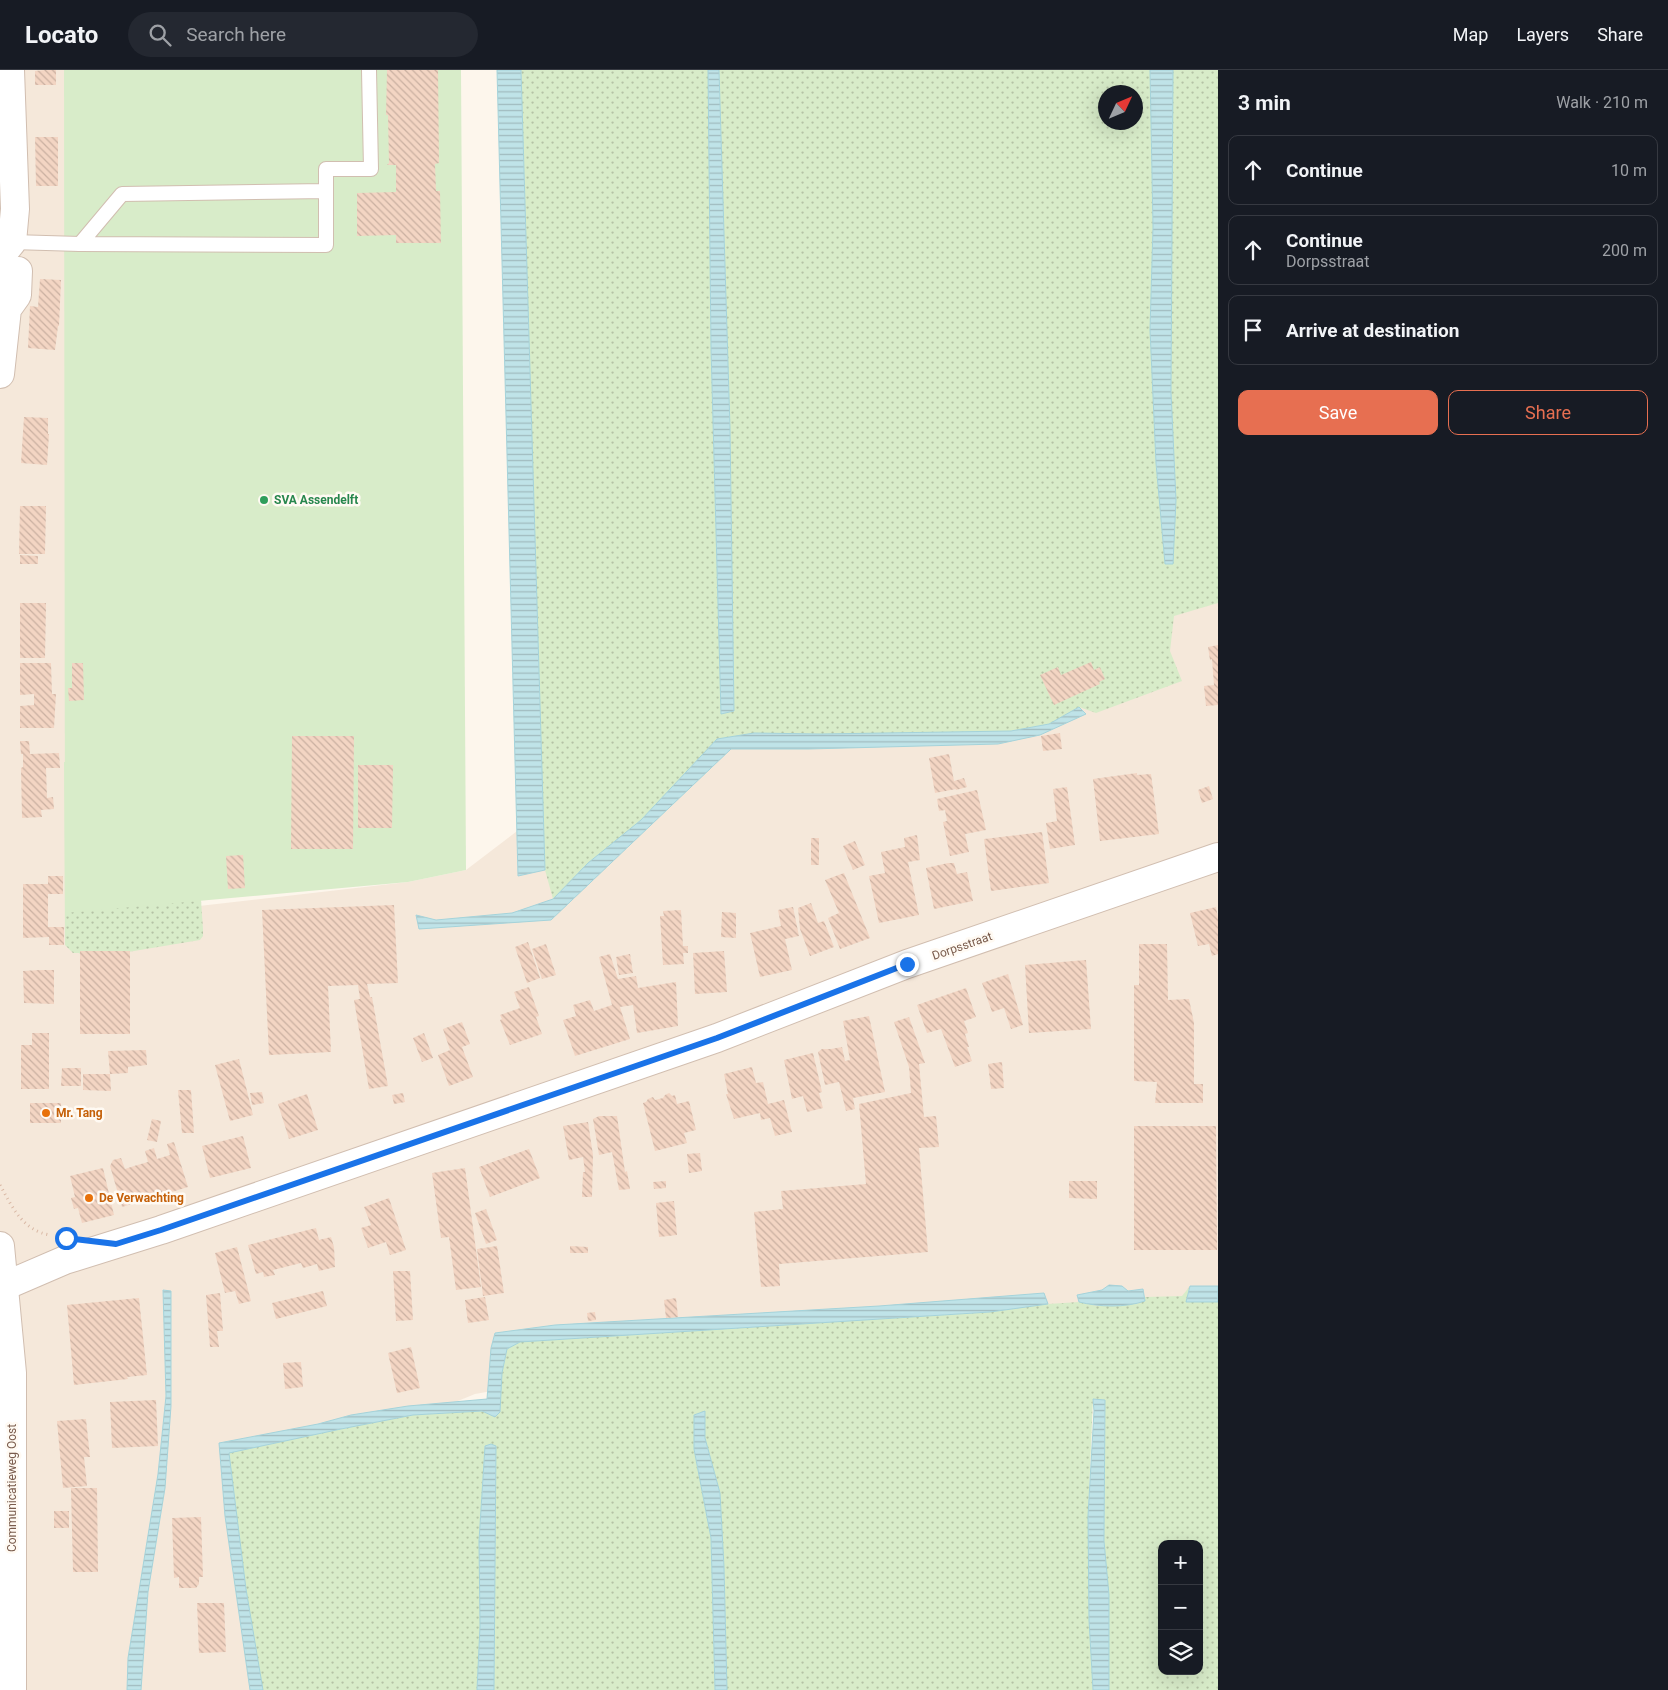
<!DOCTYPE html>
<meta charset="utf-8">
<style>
body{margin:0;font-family:Roboto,sans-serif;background:#242831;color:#f1f3f6}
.controls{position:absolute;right:15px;bottom:15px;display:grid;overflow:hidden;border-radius:10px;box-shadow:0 5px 20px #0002}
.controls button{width:45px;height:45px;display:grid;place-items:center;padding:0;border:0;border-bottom:1px solid #363941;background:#171b24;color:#f1f3f6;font:25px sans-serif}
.compass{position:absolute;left:1098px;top:15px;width:45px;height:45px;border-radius:50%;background:#171b24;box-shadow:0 5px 20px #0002;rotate:46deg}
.stop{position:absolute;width:15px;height:15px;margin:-11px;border:4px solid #1a73e8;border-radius:50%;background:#fff}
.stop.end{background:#1a73e8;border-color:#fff;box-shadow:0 1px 5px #0008}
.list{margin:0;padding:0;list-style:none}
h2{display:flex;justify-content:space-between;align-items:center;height:65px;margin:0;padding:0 20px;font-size:21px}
h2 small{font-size:16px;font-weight:400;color:#9ea1a6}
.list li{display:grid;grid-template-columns:32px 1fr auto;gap:15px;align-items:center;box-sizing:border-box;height:70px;margin:0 10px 10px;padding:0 10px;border:1px solid #363941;border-radius:10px}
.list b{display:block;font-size:19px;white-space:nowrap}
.list p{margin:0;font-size:16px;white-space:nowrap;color:#9ea1a6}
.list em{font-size:16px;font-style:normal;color:#9ea1a6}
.actions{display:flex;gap:10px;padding:15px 20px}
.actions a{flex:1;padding:11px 0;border:1px solid #e76f51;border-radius:10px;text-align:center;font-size:18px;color:#e76f51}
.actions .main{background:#e76f51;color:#fff}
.icon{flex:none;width:28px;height:28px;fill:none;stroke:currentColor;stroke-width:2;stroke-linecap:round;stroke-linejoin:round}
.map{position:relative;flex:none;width:1218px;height:1620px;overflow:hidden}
header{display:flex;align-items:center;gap:30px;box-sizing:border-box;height:70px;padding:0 25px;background:#171b24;border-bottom:1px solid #363941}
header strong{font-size:24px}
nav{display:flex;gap:28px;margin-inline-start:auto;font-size:18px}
.search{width:350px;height:45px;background:#242831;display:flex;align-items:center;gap:12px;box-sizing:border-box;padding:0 18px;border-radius:28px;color:#9ea1a6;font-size:19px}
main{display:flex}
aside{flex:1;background:#171b24}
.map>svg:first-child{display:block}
</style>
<header>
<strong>Locato</strong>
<div class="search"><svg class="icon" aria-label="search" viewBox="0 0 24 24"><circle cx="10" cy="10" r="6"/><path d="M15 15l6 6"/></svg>Search here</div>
<nav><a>Map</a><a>Layers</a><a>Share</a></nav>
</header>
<main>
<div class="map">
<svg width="1218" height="1620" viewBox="0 0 1218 1620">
<defs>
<pattern id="grass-dots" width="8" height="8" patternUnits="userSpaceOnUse" patternTransform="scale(1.25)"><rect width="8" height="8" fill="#d8ecc9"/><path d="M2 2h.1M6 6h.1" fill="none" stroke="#b4c2a5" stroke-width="1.8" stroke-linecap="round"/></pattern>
<pattern id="water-rules" width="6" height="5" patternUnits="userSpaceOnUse" patternTransform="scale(1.25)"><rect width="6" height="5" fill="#bfe3e8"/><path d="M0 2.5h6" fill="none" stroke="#a0bbbe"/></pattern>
<pattern id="building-back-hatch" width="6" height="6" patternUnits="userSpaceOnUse" patternTransform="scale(1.25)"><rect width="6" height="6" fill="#f3d5c3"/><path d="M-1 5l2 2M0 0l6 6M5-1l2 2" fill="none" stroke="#cab0a1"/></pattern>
</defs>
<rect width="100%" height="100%" fill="#fdf6ec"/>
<path fill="#f5e8da" d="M0,0H93L94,848L408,812L466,800L651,659L1218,378V1241L956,1237L475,1324L260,1412L294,1620H0Z"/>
<g fill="url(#grass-dots)" fill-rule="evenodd">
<path d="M521,0H708L711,278L721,644L734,641L730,358L719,0H1150L1153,157L1150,260L1156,393L1165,493L1176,430L1171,322L1173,0H1218V533L1174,546L1170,581L1182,611L1096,643L1079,637L1049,654L1011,661L921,664H820L754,663L717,669L641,750L588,793L553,829L545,800ZM1106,22H1136V52H1106Z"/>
<path d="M97,691L201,830L203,859V866L200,870L128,882L79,884L80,883H73L65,875L64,692Z"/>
<path d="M1190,1216L1186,1232H1218V1620H1109V1525L1104,1471L1105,1330L1093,1329L1088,1446L1089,1550L1093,1620H727L724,1497L720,1423L705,1368V1341L694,1345V1379L711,1468L715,1620H494L496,1376H485L479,1471L480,1556L477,1620H263L246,1519L229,1383L341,1359L413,1345L482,1341L495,1347L500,1342L502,1303L507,1279L520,1272L990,1242L1048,1234L1079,1232L1097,1236L1136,1234L1145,1231V1227L1182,1226ZM1162,1474H1199V1601H1162Z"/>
</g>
<path fill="#d8ecc9" d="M64,0H461L466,800L408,812L65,843Z"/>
<g fill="url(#water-rules)" stroke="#a5d3da">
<path d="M497,0H521L545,800L518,806Z"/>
<path d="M708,0H719L730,358L734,641L721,644L711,278Z"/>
<path d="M1150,0H1173L1171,322L1176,430L1173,494H1165L1156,393L1150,260L1153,157Z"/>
<path d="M1079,637L1086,644L1040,665L998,674L808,679H731L551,850L419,859L416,845L436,850L512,843L553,829L588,793L641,750L717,669L754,663L820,664L1011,661L1049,654Z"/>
<path d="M1109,1215L1122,1216L1128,1221L1143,1219L1145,1231C1125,1238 1099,1237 1079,1232L1077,1225L1102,1220Z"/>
<path d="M1190,1216H1218V1232H1186Z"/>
<path d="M163,1220L171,1221V1336L165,1418L148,1522L141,1620H127L128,1588L158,1404L166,1326Z"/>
<path d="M1044,1223L1048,1234L990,1242L520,1272L507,1279L502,1303L500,1342L495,1347L482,1341L413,1345L341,1359L229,1383L246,1519L263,1620H250L225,1446L219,1373L318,1354L351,1345L408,1336L487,1329L491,1278L495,1263L555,1255L879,1236Z"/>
<path d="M1093,1329L1105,1330L1104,1471L1109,1525V1620H1093L1089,1550L1088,1446L1094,1341Z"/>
<path d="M705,1341V1368L720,1423L724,1497L727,1620H715L711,1468L694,1379V1345Z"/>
<path d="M491,1374L496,1376L494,1620H477L480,1556L479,1471L485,1376Z"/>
</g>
<g fill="url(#building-back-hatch)">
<path d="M45,0H56V15H35V1Z"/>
<path d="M387,0H438L439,93L435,94L436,121H440L441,173H396V165L357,166V123L396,122V95H387L389,93L388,45H386Z"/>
<path d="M35,67H58V116H36Z"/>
<path d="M40,209L61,210L59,256H58L55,280L28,278L30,236L38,237Z"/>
<path d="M24,347L48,348V364H49L47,395L21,393Z"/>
<path d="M20,436H46L45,484H19Z"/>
<path d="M20,485L38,486V494H20Z"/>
<path d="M20,533H46L45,588H20Z"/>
<path d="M1218,575V635L1206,636L1204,616L1214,615L1212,589L1210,590L1208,577Z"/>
<path d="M1091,592L1094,600L1100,597L1105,609L1099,612L1100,614L1054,635L1040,605L1058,597L1061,605Z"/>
<path d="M20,593H51L52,624H56L54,658H20V636L34,635V624L20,625Z"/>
<path d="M72,593H83L84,630L69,631L68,618H77H72Z"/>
<path d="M1060,663L1062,679L1043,681L1041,666Z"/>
<path d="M292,666H354L353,779H291Z"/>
<path d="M20,671H29L30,684L59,683L60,698H46L47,728L53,727L54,739L41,740L42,747L22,748L21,698L23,697V684H21Z"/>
<path d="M949,684L954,711L964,708L967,717L956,720L955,714L956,719L935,723L929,688Z"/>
<path d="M358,695H393L392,758H358Z"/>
<path d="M1137,703V705L1151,704L1159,764L1100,771L1093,709Z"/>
<path d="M1209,716L1213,729L1202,733L1198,720Z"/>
<path d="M1067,717L1075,775L1050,779L1046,753L1057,751L1053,719Z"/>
<path d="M977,720L986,760L965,764L969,782L950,786L943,752L947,751L945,740L939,741L937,729Z"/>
<path d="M1042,762L1049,813L991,821L984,769Z"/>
<path d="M917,765L920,790L908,792L919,845L879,853L869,806L885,803L881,782L905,777L904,768Z"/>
<rect x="811" y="768" width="8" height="27"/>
<path d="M855,771L865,795L853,800L843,776Z"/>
<path d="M243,785L245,818L228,819L226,786Z"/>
<path d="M948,793H954L957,804L967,802L973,831L934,839L926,798Z"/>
<path d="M844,803L870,868L840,879L828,848L839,843L825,810Z"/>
<path d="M48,806H63V824H48V857H64V875H49V867L23,868V814H48Z"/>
<path d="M811,833L818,853L824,851L834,877L810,886L800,859L798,838Z"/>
<path d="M394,835L398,913L367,914L370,927H372L388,1016L369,1019L354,930L360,929L358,915L328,916L331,982L269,985L262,840Z"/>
<path d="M793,837L799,866L785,869L792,900L760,907L750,863L781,856L778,840Z"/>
<path d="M1216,837L1218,848V884L1212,886L1209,874L1198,876L1190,843Z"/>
<path d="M681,840L683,876H688V883H683L684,894L663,895L660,846H664L663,841Z"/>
<path d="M722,842L736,843V868L721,867Z"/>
<path d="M528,872L540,908L527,913L515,877Z"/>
<path d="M546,874L556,905L542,909L532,879Z"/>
<path d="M1139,874H1167L1168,930L1189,929L1194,953V1014H1203V1033H1155L1157,1012L1134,1011V915H1139Z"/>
<rect x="80" y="881" width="50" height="83"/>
<path d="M724,881L727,922L695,924L693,883Z"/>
<path d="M610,884L618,909L636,906L638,918L676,912L678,956L637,963L633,935L620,937L630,969L575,986L563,950L576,946L573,935L590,930L594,941L612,935L599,887Z"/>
<path d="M630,884L633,903L619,905L616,887Z"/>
<path d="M1086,890L1091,959L1029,963L1025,895Z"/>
<path d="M39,900H54V934L24,933L23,901Z"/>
<path d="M1008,904L1023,955L1011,959L1004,938L992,942L982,913Z"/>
<path d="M529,917L539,946L536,947L542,964L510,975L500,950L502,949L500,945L520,938L514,922Z"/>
<path d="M966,918L976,947L964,951L968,963L965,964L969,977H967L972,991L955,997L941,959L927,963L917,935Z"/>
<path d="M869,946L885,1022L853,1028L855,1039L846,1041L839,1012L825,1015L818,982L822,979H831L842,977L845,991L850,990L843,951Z"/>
<path d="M909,947L925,993L919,994L924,1047L936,1046L939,1077L919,1078L928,1182L779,1194L780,1216L761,1217L754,1142L783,1139L781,1121L866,1114L859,1034L911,1023L909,997L894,952Z"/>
<path d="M462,952L470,974L462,977L473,1007L449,1016L438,985L450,980L443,959Z"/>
<path d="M32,963H49V1019H21V975H32Z"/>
<path d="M424,963L433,988L422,992L413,968Z"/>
<path d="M146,980L147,995L128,997V1003L110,1004L108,981Z"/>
<path d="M813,983L822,1022L819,1023L823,1038L807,1042L803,1026L792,1029L784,990Z"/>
<path d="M239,989L253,1045L230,1051L215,995Z"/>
<path d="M1002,992L1004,1018L991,1019L988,994Z"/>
<path d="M752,997L756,1013L763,1012L768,1034L784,1030L792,1062L775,1066L770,1048L761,1050L760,1043L734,1049L726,1024H728L724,1004Z"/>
<path d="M62,998H81V1016H61Z"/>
<path d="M83,1004H110L111,1021L83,1020Z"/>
<path d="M178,1020H191L194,1063H182Z"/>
<path d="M262,1022L264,1033L252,1035L250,1023Z"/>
<path d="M403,1023L405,1032L394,1034L392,1025Z"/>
<path d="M669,1023L672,1026L675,1025L677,1034L689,1031L696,1060L684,1063L687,1073L655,1081L643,1033L646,1032L648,1029L653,1027L655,1030L663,1028L665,1025Z"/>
<path d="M307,1024L318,1060L289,1069L278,1034Z"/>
<rect x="30" y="1033" width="31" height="20"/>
<path d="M599,1046H617L625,1102L627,1101L630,1119L619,1120L612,1082L599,1085L593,1049Z"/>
<path d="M152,1049L161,1051L157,1072L147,1070Z"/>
<path d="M588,1052L593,1085L592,1127H582L583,1102H585L583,1087L569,1090L563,1056Z"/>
<path d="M1134,1056H1216L1217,1180H1134Z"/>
<path d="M243,1066L251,1098L210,1108L202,1076Z"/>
<path d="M174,1072L188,1117L122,1137L110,1096L113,1090L121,1088L125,1099L134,1096L148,1092L145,1081L154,1078L157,1089L170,1085L167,1074Z"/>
<path d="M529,1079L540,1108L490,1127L479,1097Z"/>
<path d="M700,1083L702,1101L689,1103L687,1084Z"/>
<path d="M103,1098L114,1145L82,1153L78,1138L74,1139L71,1128L75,1127L70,1106Z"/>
<path d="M465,1098L481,1217L456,1220L449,1167L441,1168L432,1103Z"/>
<path d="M666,1111V1118L654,1119L653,1112Z"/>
<path d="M1069,1111H1097V1129L1069,1128Z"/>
<path d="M389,1128L406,1180L390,1185L386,1172L368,1178L361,1158L371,1155L364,1137Z"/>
<path d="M674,1131L677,1165L659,1167L656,1133Z"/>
<path d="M486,1139L497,1170L486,1174L475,1143Z"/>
<path d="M316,1158L319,1170L331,1167L334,1177L335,1197L319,1201L317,1194L303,1198L301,1193L273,1200L275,1205L264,1207L263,1202L256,1204L248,1175Z"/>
<path d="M497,1176L504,1223L483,1226L477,1179Z"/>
<path d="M570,1176L588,1177V1183H570Z"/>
<path d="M237,1177L251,1231L239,1234L235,1221L225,1223L215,1183Z"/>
<path d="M393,1201H410L413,1250L396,1251Z"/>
<path d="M323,1221L327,1236L276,1249L272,1233Z"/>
<path d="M220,1223L223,1261H217L219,1277H210L206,1225Z"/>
<path d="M485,1227L489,1250L468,1253L465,1230Z"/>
<path d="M139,1228L147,1305L127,1307L128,1309L74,1315L67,1235Z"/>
<path d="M676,1228L678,1247L666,1248L664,1230Z"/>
<path d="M595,1242L596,1250L588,1251L587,1243Z"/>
<path d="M411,1277L420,1318L397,1323L388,1283Z"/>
<path d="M301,1292L303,1317L285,1319L283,1293Z"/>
<path d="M156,1330L158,1376L112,1378L110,1332Z"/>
<path d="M86,1349L90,1387H84L87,1416L63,1418L57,1351Z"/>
<path d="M71,1418H97L98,1502H73Z"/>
<rect x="54" y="1441" width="15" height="17"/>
<path d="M201,1447L203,1507H199V1514L196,1518H179V1507L174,1508L172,1448Z"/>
<path d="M197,1533H224L226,1582L199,1583Z"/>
</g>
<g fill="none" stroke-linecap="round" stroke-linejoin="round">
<defs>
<g id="service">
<path d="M326,121L122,124L80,174L326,175V99H371L369,0"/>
<path d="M12,172L80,174"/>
</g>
<g id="tertiary">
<path d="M0,218L3,183L12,172L15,139L10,0"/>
<path d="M0,304L7,239L17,225L18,201"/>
<path d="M0,1176L12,1303V1620"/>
<path d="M0,1218L65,1190L161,1160L717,968L907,894L1218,787"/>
</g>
</defs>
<use href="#service" stroke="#d1beb0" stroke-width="16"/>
<use href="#tertiary" stroke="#d1beb0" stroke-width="30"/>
<path stroke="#d9b8a5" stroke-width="3" stroke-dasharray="1 4" stroke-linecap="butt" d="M0,1115C13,1138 22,1160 50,1165"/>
<use href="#service" stroke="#fff" stroke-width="14"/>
<use href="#tertiary" stroke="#fff" stroke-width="28"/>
</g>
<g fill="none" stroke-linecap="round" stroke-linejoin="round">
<path stroke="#1a73e8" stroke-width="6" d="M66,1168L116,1174L161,1160L717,968L907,894"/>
</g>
<circle fill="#2e9e5b" stroke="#fffaf3" stroke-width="2" cx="264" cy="430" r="5"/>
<g fill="#e8710a" stroke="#fffaf3" stroke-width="2">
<circle cx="46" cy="1043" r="5"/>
<circle cx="89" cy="1128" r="5"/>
</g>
<g text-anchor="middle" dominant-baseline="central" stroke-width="5" stroke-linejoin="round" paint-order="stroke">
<g font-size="12" font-weight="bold" fill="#27864d" stroke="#fffaf3" text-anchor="start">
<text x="274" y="430">SVA Assendelft</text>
</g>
<g font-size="12" fill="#7a5c4d" stroke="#fffaf3">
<text transform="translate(962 876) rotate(-19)">Dorpsstraat</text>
<text transform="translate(12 1418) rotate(-90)">Communicatieweg Oost</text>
</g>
<g font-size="12" font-weight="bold" fill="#c56008" stroke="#fffaf3" text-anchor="start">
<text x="56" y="1043">Mr. Tang</text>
<text x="99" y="1128">De Verwachting</text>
</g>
</g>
</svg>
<div class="controls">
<button>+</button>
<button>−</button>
<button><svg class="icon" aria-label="layers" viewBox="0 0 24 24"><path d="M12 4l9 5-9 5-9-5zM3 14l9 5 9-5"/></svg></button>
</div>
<svg class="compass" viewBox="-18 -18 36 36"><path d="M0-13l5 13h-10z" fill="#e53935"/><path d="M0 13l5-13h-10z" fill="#9ea1a6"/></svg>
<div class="stop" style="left:66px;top:1168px"></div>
<div class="stop end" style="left:907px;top:894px"></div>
</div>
<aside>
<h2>3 min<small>Walk · 210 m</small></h2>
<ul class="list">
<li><svg class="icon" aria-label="ahead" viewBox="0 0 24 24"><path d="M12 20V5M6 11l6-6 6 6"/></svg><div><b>Continue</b></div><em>10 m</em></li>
<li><svg class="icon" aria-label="ahead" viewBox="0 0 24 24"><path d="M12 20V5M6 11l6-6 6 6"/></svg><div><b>Continue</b><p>Dorpsstraat</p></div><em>200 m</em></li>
<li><svg class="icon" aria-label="arrive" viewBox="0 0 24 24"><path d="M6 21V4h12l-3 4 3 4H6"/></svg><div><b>Arrive at destination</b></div></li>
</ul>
<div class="actions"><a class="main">Save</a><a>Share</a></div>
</aside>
</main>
